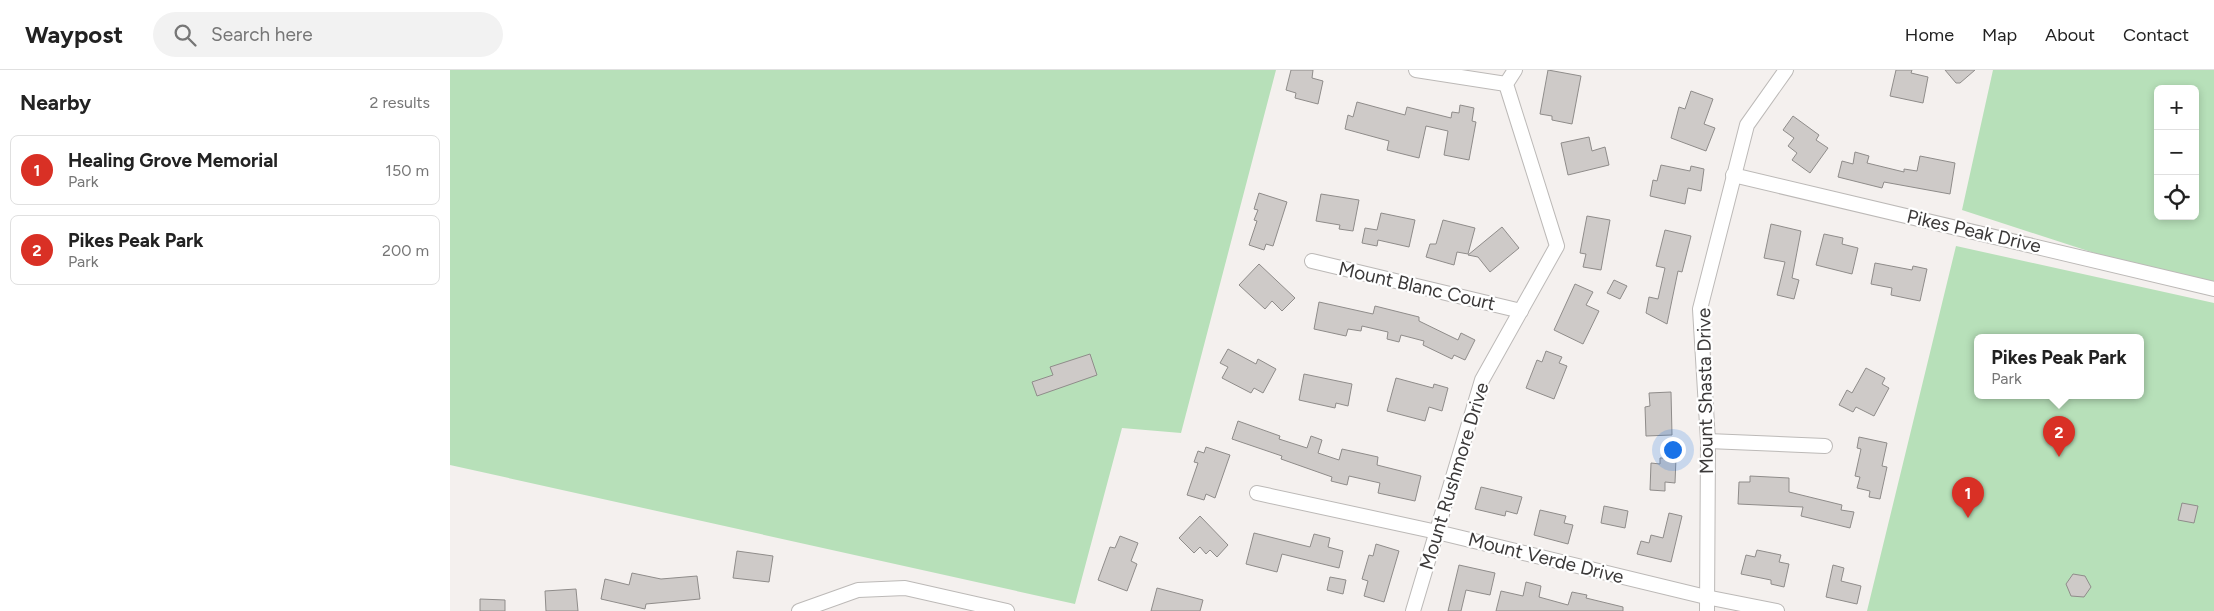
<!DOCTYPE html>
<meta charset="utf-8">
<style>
body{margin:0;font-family:Figtree,sans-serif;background:#f2f2f2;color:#222}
.controls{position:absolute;right:15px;top:15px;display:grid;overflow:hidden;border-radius:8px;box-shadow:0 2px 8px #0003}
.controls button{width:45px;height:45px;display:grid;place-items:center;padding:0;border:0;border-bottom:1px solid #e0e0e0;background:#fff;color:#222;font:25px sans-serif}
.you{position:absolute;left:1222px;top:379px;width:18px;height:18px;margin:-12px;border:4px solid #fff;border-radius:50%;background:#1a73e8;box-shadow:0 0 0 8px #1a73e833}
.badge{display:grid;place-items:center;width:32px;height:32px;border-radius:50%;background:#d93025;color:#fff;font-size:16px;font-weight:700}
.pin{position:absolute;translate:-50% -41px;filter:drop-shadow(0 1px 2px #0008)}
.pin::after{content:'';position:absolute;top:26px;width:18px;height:15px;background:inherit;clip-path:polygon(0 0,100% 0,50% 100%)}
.popup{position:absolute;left:1524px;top:264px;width:170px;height:65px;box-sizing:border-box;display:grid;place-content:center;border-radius:8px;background:#fff;filter:drop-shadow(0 1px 4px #0005);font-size:16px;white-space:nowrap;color:#767676}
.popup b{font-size:19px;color:#222}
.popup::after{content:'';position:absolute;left:50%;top:100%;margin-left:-10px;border:10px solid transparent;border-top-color:#fff}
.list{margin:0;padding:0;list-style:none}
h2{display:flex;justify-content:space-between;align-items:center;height:65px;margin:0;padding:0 20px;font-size:21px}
h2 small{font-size:16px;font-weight:400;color:#767676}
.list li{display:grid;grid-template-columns:32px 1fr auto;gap:15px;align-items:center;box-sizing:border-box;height:70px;margin:0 10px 10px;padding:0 10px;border:1px solid #e0e0e0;border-radius:8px}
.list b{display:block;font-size:19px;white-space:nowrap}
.list p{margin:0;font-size:16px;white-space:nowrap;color:#767676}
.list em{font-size:16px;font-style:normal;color:#767676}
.icon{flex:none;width:28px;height:28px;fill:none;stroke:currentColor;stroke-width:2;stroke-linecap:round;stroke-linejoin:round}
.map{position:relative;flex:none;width:1764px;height:541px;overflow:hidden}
header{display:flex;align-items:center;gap:30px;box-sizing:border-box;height:70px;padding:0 25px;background:#fff;border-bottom:1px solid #e0e0e0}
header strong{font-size:24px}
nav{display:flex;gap:28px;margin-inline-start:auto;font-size:18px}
.search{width:350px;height:45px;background:#f2f2f2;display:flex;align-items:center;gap:12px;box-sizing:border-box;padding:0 18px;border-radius:28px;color:#767676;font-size:19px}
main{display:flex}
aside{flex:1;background:#fff}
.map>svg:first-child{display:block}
</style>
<header>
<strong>Waypost</strong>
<div class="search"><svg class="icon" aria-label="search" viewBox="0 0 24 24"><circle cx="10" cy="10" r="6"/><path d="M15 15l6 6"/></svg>Search here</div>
<nav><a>Home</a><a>Map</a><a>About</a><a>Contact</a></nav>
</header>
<main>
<aside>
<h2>Nearby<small>2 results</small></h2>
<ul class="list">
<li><span class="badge">1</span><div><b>Healing Grove Memorial</b><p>Park</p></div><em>150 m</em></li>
<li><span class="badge">2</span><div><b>Pikes Peak Park</b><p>Park</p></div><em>200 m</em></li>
</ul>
</aside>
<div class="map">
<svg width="1764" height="541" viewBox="0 0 1764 541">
<rect width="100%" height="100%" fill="#f4f0ee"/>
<g fill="#b7e0b9" fill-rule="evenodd">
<path d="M0,0H826L731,363L672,358L625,534L0,395Z"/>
<path d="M1543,0H1764V219L1712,205L1512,140ZM1708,19H1745V146H1708Z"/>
<path d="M1506,176L1764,233V541H1417ZM1528,268H1690V326H1528Z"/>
</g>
<g fill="#cecac8" stroke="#8f8c8a">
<path d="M841,0H863L862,8L873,11L868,34L845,28L846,23L836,20Z"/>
<path d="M1098,0L1131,6L1122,54L1102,50V46L1090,44Z"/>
<path d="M1446,0H1462L1461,3L1478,7L1473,33L1440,26Z"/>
<path d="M1495,0H1525L1510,13H1506Z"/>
<path d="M1241,21L1263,29L1254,54L1265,58L1256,81L1221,68L1229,37L1235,39Z"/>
<path d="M907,32L955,45L957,37L1001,48L1002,42L1009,43L1010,35L1024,38L1022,51L1026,52L1019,90L994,85L998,61L976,56L969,88L937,80L939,71L895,59L898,45L903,47Z"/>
<path d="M1343,46L1369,65L1366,70L1378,78L1360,103L1342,90L1347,83L1338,76L1344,68L1333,60Z"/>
<path d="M1139,67L1142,81L1155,77L1159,95L1118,105L1111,73Z"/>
<path d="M1405,82L1419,86L1417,93L1454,102V99L1467,101L1470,86L1505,93L1500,124L1434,112L1432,118L1388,107L1392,91L1403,94Z"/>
<path d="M1211,95L1240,101L1241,96L1254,99L1251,121L1238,118L1235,134L1200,126L1203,110L1207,111Z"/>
<path d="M809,123L837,132L823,176L816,174L814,180L799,175L807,151L804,150L808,140L804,139Z"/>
<path d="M871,124L909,130L903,161L889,159L890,155L866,151Z"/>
<path d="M931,143L965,150L959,177L928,170L927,176L912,173L915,158L927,160Z"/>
<path d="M1137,146L1160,150L1151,200L1133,197L1136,184L1130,183Z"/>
<path d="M993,150L1025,158L1018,184L1007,182L1004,195L976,187L980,174H986Z"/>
<path d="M1321,154L1351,161L1342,208L1349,210L1344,229L1327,225L1335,192L1314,188Z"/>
<path d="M1052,157L1069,178L1040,202L1028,187L1018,185Z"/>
<path d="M1215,160L1241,166L1232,202L1228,201L1217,254L1196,243L1199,227L1208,229L1215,198L1206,196Z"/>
<path d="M1374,164L1393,168L1392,174L1408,178L1402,204L1366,195Z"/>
<path d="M1425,193L1462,200L1463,196L1477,199L1470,231L1441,225L1442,218L1421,214Z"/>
<path d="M809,194L845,228L832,241L822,231L815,239L789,215Z"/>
<path d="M1164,210L1177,216L1170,229L1157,223Z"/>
<path d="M1125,214L1143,222L1136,235L1149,241L1133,274L1104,260Z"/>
<path d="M869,232L923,244L925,236L969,247V251L1008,270L1011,263L1025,270L1015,290L1004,285L1002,289L973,275L974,271L951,265L949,272L937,269L938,262L912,256L911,261L898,259L896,266L864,259Z"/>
<path d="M778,279L806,294L808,289L826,299L813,323L804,318L801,323L772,308L778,297L770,293Z"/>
<path d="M1096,281L1112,287L1109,293L1117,296L1104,329L1076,318L1087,290L1092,292Z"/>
<path d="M640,284L647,305L587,326L582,312L603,305L600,297Z"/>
<path d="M1416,298L1435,308L1432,314L1439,318L1424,346L1406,337L1403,342L1389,335L1397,320L1402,323Z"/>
<path d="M854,304L902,314L898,336L886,333L885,338L849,330Z"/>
<path d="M946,308L983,318L984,314L998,318L992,341L979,337L975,351L937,341Z"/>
<path d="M1221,322L1222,365L1196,366L1195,337L1200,336L1199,323Z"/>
<path d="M788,351L830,366L829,369L857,378L861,366L872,370L868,383L889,390L892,379L928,387L927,395L971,406L965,431L928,423L930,413L899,406L897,415L881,411L882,407L831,389L832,386L782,369Z"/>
<path d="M1409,367L1437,373L1432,396L1437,397L1430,429L1419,427L1420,421L1407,418L1410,407L1405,406L1411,379L1407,378Z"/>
<path d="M756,377L780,385L765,428L756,424L754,430L737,425L748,393L744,392L748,381L754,383Z"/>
<path d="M1210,388H1226L1225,413L1215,412V421L1200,420L1201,393L1210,394Z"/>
<path d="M1300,406L1339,408V422L1392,435L1391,440L1404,442L1400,458L1351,446L1353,437L1288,434L1289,412H1300Z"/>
<path d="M1031,417L1072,427L1067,444L1056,441L1055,446L1025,439Z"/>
<path d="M1732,433L1748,436L1744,453L1728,450Z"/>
<path d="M1154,436L1178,441L1175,458L1151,453Z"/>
<path d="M1090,440L1116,446L1114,453L1123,455L1118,474L1084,465Z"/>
<path d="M1219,443L1232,446L1221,492L1187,484L1191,471L1199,473L1201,465L1213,468Z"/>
<path d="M750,446L778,475L767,487L760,480L756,484L750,477L744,483L729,468Z"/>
<path d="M804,463L860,477L864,464L880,468L878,477L893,481L889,498L832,484L827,502L796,494Z"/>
<path d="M670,466L688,473L681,491L687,494L677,521L648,510L660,477L665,478Z"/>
<path d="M926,474L949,481L934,532L914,526L918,511L912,509L919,485L923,486Z"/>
<path d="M1307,480L1331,485L1329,492L1339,494L1334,517L1321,514V510L1291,504L1296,485L1305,487Z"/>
<path d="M287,481L323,486L319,512L283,508Z"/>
<path d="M1009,495L1045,503L1040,525L1016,520L1011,541H998Z"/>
<path d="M1383,495L1394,498L1391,511L1411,516L1407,534L1376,527Z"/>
<path d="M182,503L211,509L247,506L250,529L196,534L195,539L151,529L155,509L179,515Z"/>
<path d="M1623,504L1635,506L1641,517L1634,527L1621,526L1616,514Z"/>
<path d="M880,507L896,510L893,524L877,520Z"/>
<path d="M1076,512L1091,516L1089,527L1118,535L1122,522L1137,525L1136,528L1173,537V541H1046L1051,521L1073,526Z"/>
<path d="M707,518L753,530L750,541H701Z"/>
<path d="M126,519L128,541H96L95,521Z"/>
<path d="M30,529L55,530V541H30Z"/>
</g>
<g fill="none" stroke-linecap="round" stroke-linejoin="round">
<defs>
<g id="street">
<path d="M966,0L1056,14"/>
<path d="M1283,105L1764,219"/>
<path d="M862,191L1071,241"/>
<path d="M1258,371L1375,376"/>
<path d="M807,423L987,462L1256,527L1327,541"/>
<path d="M349,541L408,520L455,518L557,541"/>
<path d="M963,541L1032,310L1107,176L1056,14L1065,0"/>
<path d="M1257,541L1258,371L1250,239L1297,55L1336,0"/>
</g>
</defs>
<use href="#street" stroke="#bcb9b7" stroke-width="16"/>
<use href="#street" stroke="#fff" stroke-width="14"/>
</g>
<g text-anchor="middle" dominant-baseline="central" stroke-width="4.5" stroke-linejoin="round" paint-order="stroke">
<g font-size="19" fill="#3b3939" stroke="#fff">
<text transform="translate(1524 161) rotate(13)">Pikes Peak Drive</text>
<text transform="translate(967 216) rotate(13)">Mount Blanc Court</text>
<text transform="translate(1255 321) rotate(-91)">Mount Shasta Drive</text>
<text transform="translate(1004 406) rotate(-73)">Mount Rushmore Drive</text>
<text transform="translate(1096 488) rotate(14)">Mount Verde Drive</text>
</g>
</g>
</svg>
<div class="controls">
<button>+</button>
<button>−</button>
<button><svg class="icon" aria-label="locate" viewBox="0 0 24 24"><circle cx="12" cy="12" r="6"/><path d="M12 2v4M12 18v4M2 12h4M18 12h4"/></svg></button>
</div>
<div class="you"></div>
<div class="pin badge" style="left:1518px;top:448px">1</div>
<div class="pin badge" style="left:1609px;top:387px">2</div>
<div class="popup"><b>Pikes Peak Park</b>Park</div>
</div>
</main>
